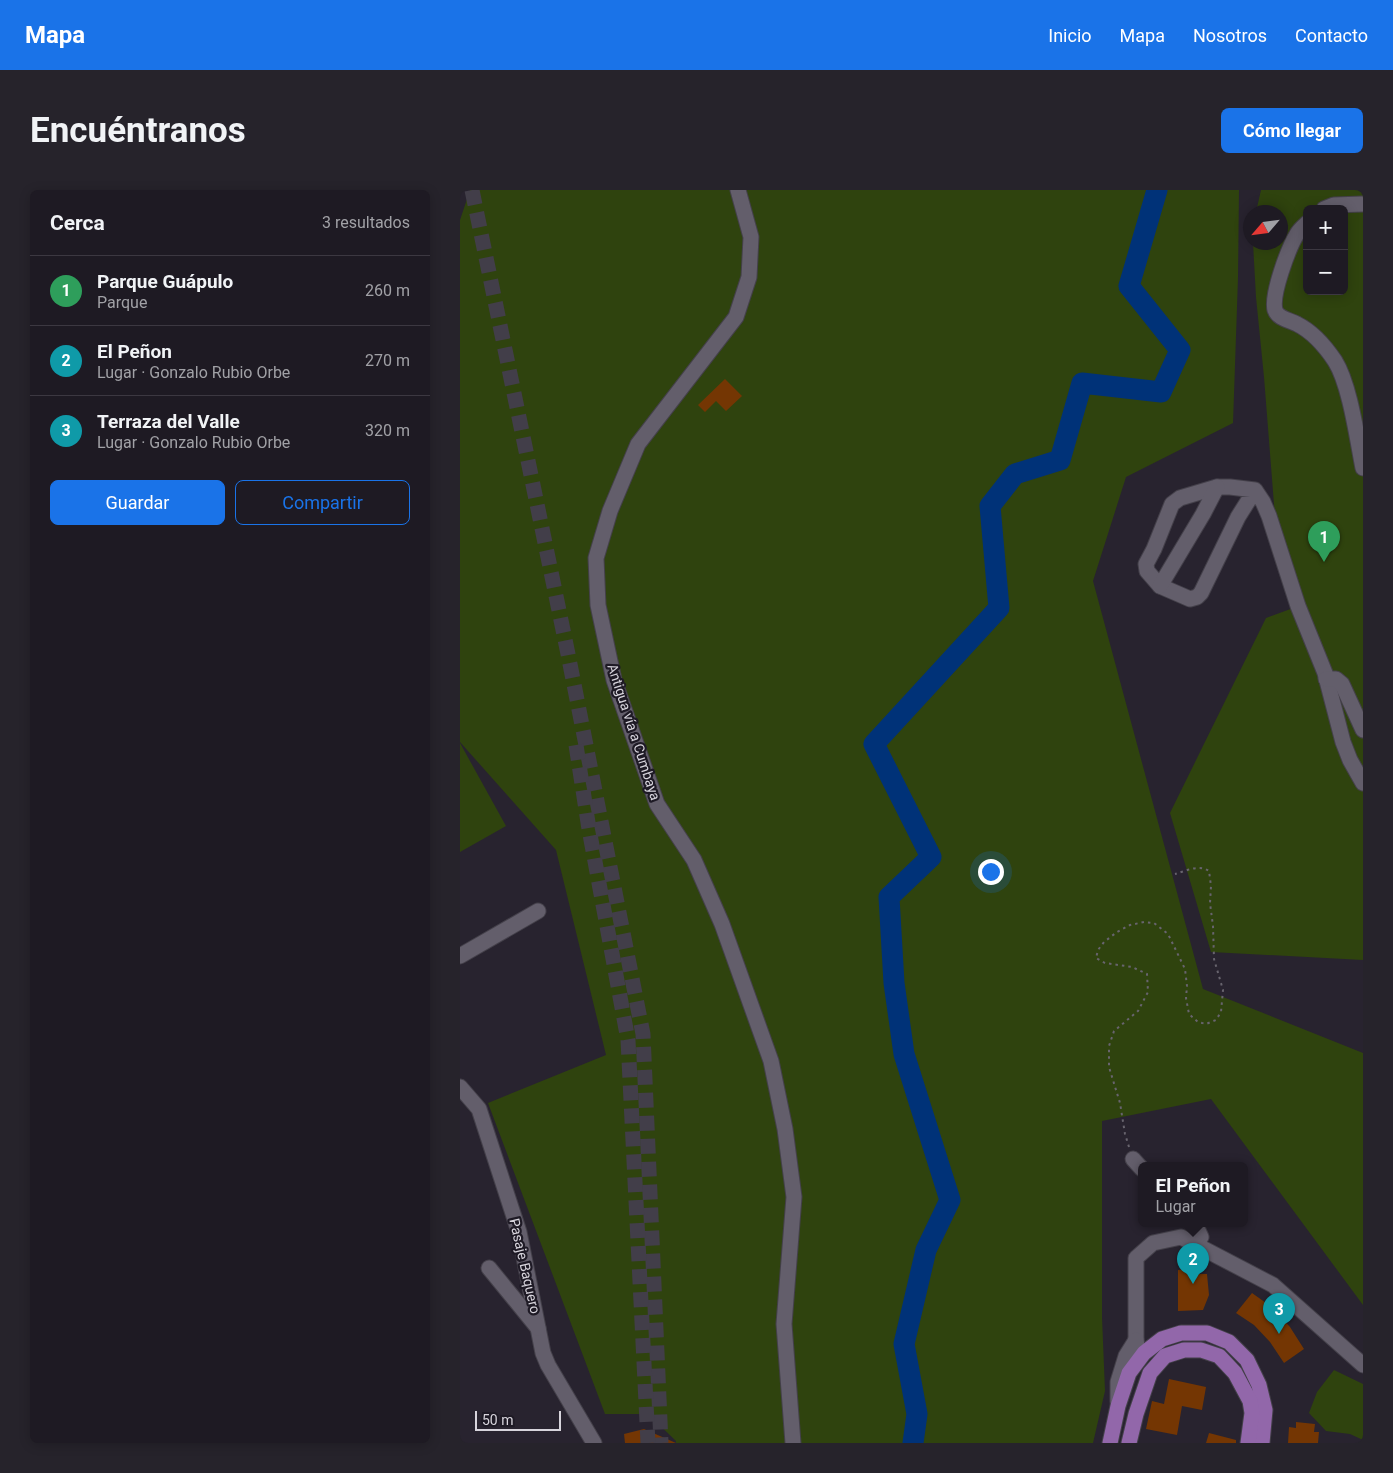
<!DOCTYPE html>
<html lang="es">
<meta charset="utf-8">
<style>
body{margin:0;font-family:Roboto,sans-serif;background:#26232b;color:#f1f3f6}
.controls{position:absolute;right:15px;top:15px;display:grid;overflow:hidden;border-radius:8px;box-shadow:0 2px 12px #0003}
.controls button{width:45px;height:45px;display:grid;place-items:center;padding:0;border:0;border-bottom:1px solid #3c3841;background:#1e1a23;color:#f1f3f6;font:25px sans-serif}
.compass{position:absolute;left:783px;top:15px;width:45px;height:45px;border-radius:50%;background:#1e1a23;box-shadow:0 2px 12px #0003;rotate:242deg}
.scale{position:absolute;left:15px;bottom:12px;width:86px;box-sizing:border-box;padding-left:5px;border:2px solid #d7d4dc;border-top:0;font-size:14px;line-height:18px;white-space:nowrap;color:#d7d4dc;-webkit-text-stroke:4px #1e1a25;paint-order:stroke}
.you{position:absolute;left:530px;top:681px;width:18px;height:18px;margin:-12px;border:4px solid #fff;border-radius:50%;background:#1a73e8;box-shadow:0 0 0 8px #1a73e833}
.badge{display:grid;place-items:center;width:32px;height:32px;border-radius:50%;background:#1a73e8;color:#fff;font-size:16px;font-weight:700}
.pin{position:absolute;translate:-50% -41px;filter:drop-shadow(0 1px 2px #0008)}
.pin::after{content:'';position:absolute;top:26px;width:18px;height:15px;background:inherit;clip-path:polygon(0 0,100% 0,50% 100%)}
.popup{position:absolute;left:678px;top:972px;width:110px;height:65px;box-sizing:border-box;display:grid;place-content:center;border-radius:8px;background:#1e1a23;filter:drop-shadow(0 1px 4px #0005);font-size:16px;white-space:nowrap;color:#a1a1a6}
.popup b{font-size:19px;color:#f1f3f6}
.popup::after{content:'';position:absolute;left:50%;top:100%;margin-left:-10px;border:10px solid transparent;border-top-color:#1e1a23}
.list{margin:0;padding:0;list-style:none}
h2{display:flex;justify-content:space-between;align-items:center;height:65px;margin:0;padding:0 20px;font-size:21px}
h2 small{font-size:16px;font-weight:400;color:#a1a1a6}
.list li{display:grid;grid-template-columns:32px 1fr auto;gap:15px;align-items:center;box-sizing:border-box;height:70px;padding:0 20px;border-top:1px solid #3c3841}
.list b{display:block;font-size:19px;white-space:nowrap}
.list p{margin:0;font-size:16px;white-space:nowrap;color:#a1a1a6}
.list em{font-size:16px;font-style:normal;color:#a1a1a6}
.actions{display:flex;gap:10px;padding:15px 20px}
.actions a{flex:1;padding:11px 0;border:1px solid #1a73e8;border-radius:8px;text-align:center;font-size:18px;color:#1a73e8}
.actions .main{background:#1a73e8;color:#fff}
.map{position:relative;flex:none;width:903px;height:1253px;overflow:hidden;border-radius:8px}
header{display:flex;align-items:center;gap:30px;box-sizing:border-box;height:70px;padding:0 25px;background:#1a73e8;color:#fff}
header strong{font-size:24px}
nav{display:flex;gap:28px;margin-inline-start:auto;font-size:18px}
.intro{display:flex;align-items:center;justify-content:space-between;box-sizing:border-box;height:120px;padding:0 30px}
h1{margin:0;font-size:35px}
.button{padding:12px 22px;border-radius:8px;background:#1a73e8;color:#fff;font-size:18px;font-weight:700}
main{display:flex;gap:30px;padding:0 30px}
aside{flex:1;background:#1e1a23;border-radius:8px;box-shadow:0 2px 12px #0003}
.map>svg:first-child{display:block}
</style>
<header>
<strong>Mapa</strong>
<nav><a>Inicio</a><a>Mapa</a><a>Nosotros</a><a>Contacto</a></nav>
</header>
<div class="intro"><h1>Encuéntranos</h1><a class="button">Cómo llegar</a></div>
<main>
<aside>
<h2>Cerca<small>3 resultados</small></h2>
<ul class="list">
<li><span class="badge" style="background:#2e9e5b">1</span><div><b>Parque Guápulo</b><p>Parque</p></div><em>260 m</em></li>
<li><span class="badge" style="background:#0f9aa8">2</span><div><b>El Peñon</b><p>Lugar · Gonzalo Rubio Orbe</p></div><em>270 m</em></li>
<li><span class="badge" style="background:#0f9aa8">3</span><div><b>Terraza del Valle</b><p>Lugar · Gonzalo Rubio Orbe</p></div><em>320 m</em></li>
</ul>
<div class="actions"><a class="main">Guardar</a><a>Compartir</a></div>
</aside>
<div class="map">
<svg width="903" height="1253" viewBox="0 0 903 1253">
<rect width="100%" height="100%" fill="#28232f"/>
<g fill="#2f430e" fill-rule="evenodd">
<path d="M10,0H779L778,88L773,233L666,287L633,391L743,799L903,863V1115L751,909L642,931V1127L645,1201L633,1253H216V1251L188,1224H145L28,913L146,865L96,660L0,552V30Z"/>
<path d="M801,0H903V770L751,762L710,623L806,428L836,417L815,327L804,187L796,107L793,53L821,52V22H796ZM847,19H884V101H847Z"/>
<path d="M0,553L46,636L0,662Z"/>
<path d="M874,1180L903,1194V1250L890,1244L866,1241L849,1223L857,1202Z"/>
</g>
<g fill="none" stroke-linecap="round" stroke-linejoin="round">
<path stroke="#003278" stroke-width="21" d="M453,1253L457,1224L444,1154L466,1060L490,1010L444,864L434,793L429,707L471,667L414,554L539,418L530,316L555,284L600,270L622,193L701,202L720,160L669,96L697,0"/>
</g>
<g fill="#743603">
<path d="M265,189L282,206L266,221L256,211L245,222L238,215Z"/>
<path d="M734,1078V1084H747L749,1105L743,1120L718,1121V1080Z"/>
<path d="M792,1103L813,1118L830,1137L844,1159L824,1173L810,1152L794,1135L776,1123Z"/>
<path d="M709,1189L746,1197L742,1220L722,1216L717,1245L686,1239L692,1211L704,1214Z"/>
<path d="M836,1232L855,1234L854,1242H859L858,1253H828L829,1237L836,1238Z"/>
<path d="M184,1239L216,1253H165L164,1244Z"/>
<path d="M749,1243L776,1250V1253H746Z"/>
</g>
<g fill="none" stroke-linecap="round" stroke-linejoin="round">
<g stroke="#423e49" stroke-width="15" stroke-dasharray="15 8" stroke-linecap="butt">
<path d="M12,0L108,464L183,844L201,1253"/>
<path d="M116,555L129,639L168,850L188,1253"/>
</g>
<defs>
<g id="minor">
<path d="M278,0L291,47L289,87L276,127L178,254L150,321L136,368L138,415L154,490L197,614L234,670L262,734L311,871L325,939L334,1007L324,1134L333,1253"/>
<path d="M864,19L874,15L903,14"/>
<path d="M847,33C843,37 839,40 837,44C828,59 811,105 815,120C818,129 830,130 837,134C853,142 865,156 875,171C890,195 897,248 903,278"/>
<path d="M795,300L778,327L741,403L737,407L730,409L700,396L687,381L686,374L694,359L712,314L720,308L757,297H770L795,300L803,312L809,326L838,416L865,483L883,552L890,570L903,593"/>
<path d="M700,396L743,324L757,297"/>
<path d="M866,489H876L882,494L903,540"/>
<path d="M0,766L78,721"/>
<path d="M0,897L19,919L59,1042L83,1163L88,1175L134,1253"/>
<path d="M673,969L682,979"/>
<path d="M731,1033L737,1038L741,1047L735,1054"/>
<path d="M29,1078L78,1138"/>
<path d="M684,1163C677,1161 677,1156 676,1150V1068L693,1053L721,1047L813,1095L903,1175"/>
<path d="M658,1212V1192L666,1166L676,1150"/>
</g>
<g id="major">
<path d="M650,1253L658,1216L669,1183L684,1163L702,1149L721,1143H747L769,1152L787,1170L799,1195L805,1220L802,1253"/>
<path d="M669,1253L676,1224L690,1183L705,1166L724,1160H741L759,1166L775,1183L790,1211L792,1223L788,1253"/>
</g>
</defs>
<use href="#minor" stroke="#44404a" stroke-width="17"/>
<use href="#major" stroke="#44404a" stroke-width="17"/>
<path stroke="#68646e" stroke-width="2" stroke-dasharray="2.5 4" stroke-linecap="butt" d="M669,957L665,944L660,913L649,877V856L654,841L678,821L688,802L687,784L672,777L645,773L636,768L638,760L644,752L657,742L670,735L684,732L694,733L708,744L725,779L727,796L726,808L729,824L738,832L746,834L756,830L761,822L763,800L754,769L753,736L750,713L751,696L749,681C739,674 726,681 715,684"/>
<use href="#minor" stroke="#635e6b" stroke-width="15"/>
<use href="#major" stroke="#9267aa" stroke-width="15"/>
</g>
<g text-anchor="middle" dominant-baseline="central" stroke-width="4.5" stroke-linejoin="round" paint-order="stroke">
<g font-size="14" fill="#d7d4dc" stroke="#1e1a25">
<text transform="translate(174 542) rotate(72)">Antigua vía a Cumbaya</text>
<text transform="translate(65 1076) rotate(77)">Pasaje Baquero</text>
</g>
</g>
</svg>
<div class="controls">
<button>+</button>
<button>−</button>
</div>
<svg class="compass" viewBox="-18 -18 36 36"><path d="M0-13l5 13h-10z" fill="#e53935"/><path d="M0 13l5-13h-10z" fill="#a1a1a6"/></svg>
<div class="scale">50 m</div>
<div class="you"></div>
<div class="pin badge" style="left:864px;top:372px;background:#2e9e5b">1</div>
<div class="pin badge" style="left:733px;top:1094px;background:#0f9aa8">2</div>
<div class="popup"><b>El Peñon</b>Lugar</div>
<div class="pin badge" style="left:819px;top:1144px;background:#0f9aa8">3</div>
</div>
</main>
